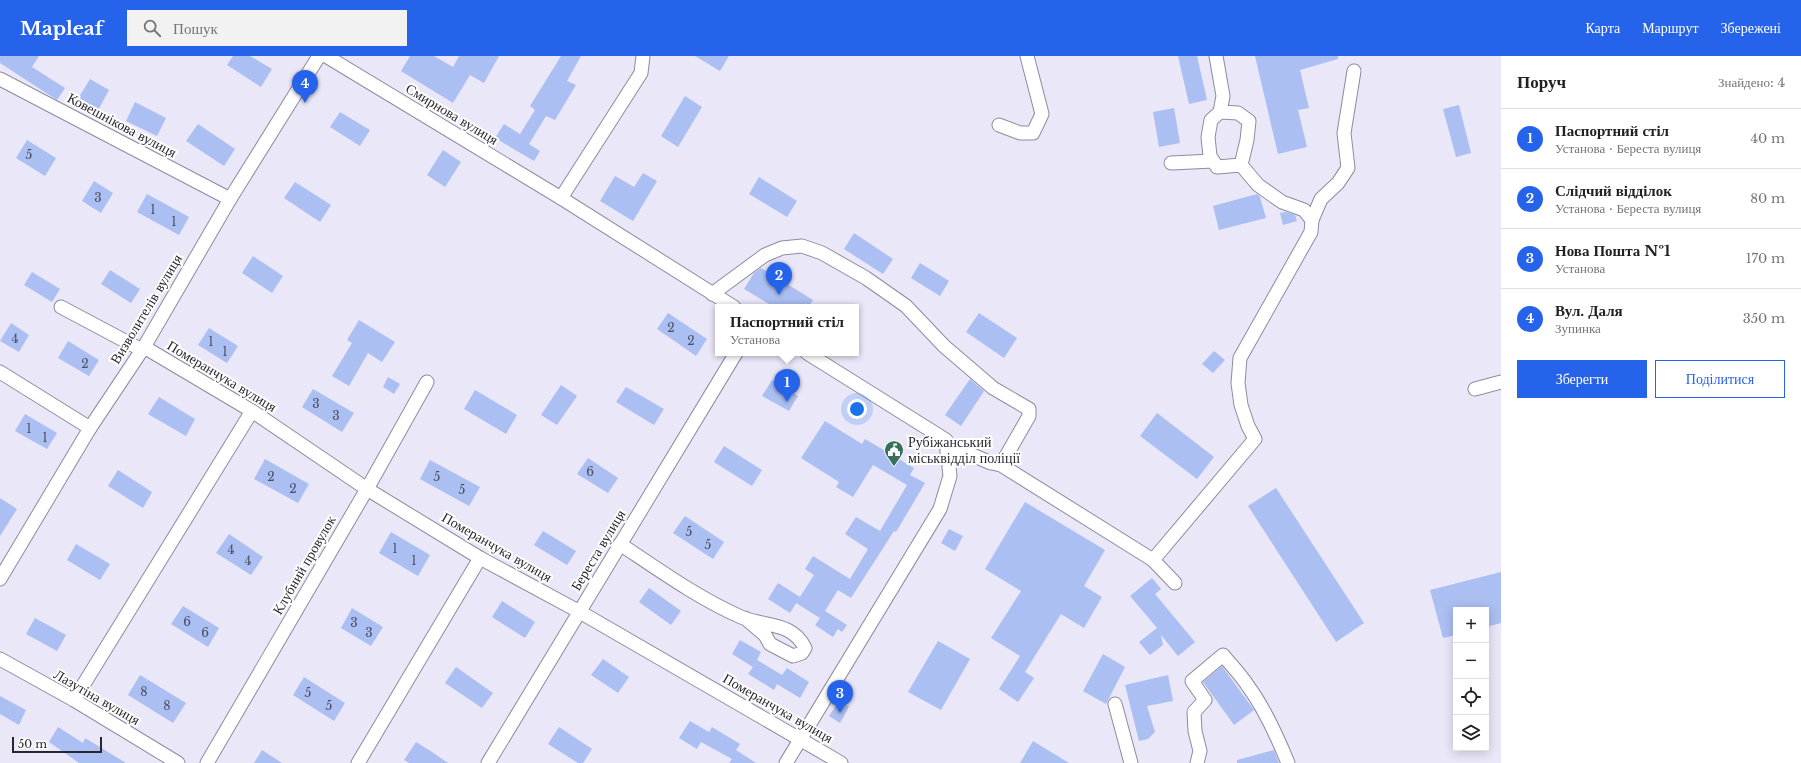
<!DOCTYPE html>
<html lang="uk">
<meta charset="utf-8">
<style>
body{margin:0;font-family:"Libre Baskerville",serif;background:#f2f2f2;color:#202124}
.controls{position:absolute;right:12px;bottom:12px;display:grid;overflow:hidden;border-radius:0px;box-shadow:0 2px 10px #0003}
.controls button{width:36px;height:36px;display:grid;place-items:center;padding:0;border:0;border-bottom:1px solid #e0e0e0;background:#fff;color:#202124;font:20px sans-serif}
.scale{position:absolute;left:12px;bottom:10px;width:90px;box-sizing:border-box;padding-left:4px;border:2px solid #29272e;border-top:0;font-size:11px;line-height:14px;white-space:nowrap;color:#29272e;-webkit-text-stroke:3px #fff;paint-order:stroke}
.you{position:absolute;left:857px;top:353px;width:14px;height:14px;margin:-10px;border:3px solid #fff;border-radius:50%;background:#1a73e8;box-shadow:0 0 0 6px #1a73e833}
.badge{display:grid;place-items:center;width:26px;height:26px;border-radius:50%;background:#2563eb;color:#fff;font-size:13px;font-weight:700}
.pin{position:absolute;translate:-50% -33px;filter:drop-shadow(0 1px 2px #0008)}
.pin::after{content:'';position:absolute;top:21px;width:14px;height:12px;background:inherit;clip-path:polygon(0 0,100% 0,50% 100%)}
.popup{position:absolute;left:715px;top:248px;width:144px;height:52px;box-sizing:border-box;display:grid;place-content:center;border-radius:0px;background:#fff;filter:drop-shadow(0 1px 3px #0005);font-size:13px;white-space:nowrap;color:#757577}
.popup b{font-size:15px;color:#202124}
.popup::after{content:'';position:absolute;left:50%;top:100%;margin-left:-8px;border:8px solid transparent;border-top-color:#fff}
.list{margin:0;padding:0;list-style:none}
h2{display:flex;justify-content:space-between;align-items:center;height:52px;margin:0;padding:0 16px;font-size:17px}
h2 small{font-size:13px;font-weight:400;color:#757577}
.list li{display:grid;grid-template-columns:26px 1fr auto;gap:12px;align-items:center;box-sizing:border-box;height:60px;padding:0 16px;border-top:1px solid #e0e0e0}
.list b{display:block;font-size:15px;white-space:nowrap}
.list p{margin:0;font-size:13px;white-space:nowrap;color:#757577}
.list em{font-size:13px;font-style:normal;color:#757577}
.actions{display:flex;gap:8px;padding:12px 16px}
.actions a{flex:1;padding:9px 0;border:1px solid #2563eb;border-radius:0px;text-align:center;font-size:14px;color:#2563eb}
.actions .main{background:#2563eb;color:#fff}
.icon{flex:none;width:22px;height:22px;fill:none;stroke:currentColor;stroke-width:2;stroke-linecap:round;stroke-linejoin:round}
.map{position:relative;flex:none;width:1501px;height:707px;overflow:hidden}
header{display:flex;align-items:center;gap:24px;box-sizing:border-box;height:56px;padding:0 20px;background:#2563eb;color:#fff}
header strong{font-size:19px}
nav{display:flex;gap:22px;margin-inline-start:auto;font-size:14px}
.search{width:280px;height:36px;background:#f2f2f2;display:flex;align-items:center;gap:10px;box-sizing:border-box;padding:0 14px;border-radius:0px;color:#757577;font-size:15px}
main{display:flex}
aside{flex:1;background:#fff}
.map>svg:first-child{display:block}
</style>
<header>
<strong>Mapleaf</strong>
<div class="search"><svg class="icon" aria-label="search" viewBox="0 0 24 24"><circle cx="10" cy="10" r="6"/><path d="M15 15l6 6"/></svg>Пошук</div>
<nav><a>Карта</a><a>Маршрут</a><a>Збережені</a></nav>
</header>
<main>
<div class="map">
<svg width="1501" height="707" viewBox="0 0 1501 707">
<rect width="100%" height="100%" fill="#eae7f9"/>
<g fill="#abbff2">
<path d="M0,0H39L32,11L65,32L57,44L0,7Z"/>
<path d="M233,0H250L272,13L261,31L227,9Z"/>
<path d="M410,0H434L453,11L459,0H499L484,27L470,19L453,47L401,15Z"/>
<path d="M561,0H581L567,25L576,29L555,64L546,60L529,88L540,95L534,105L495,82L504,68L520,78L535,54L530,50Z"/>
<path d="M695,0H729L720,15Z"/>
<path d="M1178,0H1197L1207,44L1189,48Z"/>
<path d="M1255,0H1338V3L1300,14L1309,52L1298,54L1307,91L1278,98Z"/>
<path d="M90,23L109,34L96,58L76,46Z"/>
<path d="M685,40L702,51L678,91L661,80Z"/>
<path d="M135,46L166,62L157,80L126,65Z"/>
<path d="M1459,49L1471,97L1456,101L1443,53Z"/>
<path d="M1174,52L1180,87L1159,91L1153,56Z"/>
<path d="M340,56L370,74L360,90L330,71Z"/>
<path d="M198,68L235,93L224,110L186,85Z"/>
<path d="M27,84L56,102L45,120L16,102Z"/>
<path d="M443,94L461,106L445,131L427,119Z"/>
<path d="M643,117L657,125L633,165L600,145L615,120L634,131Z"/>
<path d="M759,121L797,145L787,161L749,138Z"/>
<path d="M94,125L113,137L101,157L82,145Z"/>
<path d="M295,126L331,149L320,166L284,142Z"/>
<path d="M147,138L189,161L179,179L137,156Z"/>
<path d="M1257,138L1260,141L1266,162L1219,174L1213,150Z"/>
<path d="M1286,156L1295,159L1297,165L1283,169L1280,157Z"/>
<path d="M854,177L893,203L883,218L844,193Z"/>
<path d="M253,200L283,220L272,237L242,217Z"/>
<path d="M920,207L949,225L940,240L911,222Z"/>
<path d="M761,212L813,244L809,251H774L744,233L754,217Z"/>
<path d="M110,214L140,233L131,247L101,228Z"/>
<path d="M32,216L60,233L52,246L24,229Z"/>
<path d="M668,257L707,283L696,300L657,273Z"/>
<path d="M979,257L1017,282L1004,302L966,276Z"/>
<path d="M359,264L395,286L382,306L368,297L349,330L332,320L352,287L347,284Z"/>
<path d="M11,267L29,279L19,296L0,285Z"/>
<path d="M209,272L238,290L227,307L198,289Z"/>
<path d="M68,285L99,304L89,320L58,302Z"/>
<path d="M1214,295L1225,304L1213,317L1202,308Z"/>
<path d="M388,321L400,328L394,338L383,331Z"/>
<path d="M970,323L984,335L961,370L945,359Z"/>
<path d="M772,324L798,340L789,355L762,340Z"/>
<path d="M561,329L577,340L557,369L541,359Z"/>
<path d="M626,331L664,353L654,369L616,346Z"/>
<path d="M313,333L354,357L342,376L302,351Z"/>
<path d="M475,334L517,359L506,378L464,353Z"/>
<path d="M159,341L195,363L186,380L148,358Z"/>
<path d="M1157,357L1214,401L1197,423L1140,380Z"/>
<path d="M25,358L57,377L47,393L15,375Z"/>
<path d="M825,365L862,388L865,383L914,412L910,419L925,427L896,476L894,475L851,542L838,534L825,555L847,569L842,576L838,573L833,581L815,569L820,562L796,547L814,519L805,513L813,500L850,523L868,493L845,478L856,461L880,475L907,429L873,409L853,441L836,431L839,426L801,402Z"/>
<path d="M724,390L762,414L752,430L714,406Z"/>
<path d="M588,402L618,422L608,437L577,418Z"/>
<path d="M265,403L309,428L298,447L254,423Z"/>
<path d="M430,404L480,431L469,450L420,423Z"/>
<path d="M118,414L152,436L143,452L108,430Z"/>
<path d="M1276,432L1364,567L1336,586L1248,450Z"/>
<path d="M0,442L17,453L0,480Z"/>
<path d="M1025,446L1105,494L1084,530L1102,541L1084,572L1061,558L1025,616L1034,622L1018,646L999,633L1020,600L991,582L1021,535L985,513Z"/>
<path d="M685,460L724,486L713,503L673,477Z"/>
<path d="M949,473L963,480L955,495L941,487Z"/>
<path d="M543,475L576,495L567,509L534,489Z"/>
<path d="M391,476L430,499L418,520L379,497Z"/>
<path d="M229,478L263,501L251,519L216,497Z"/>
<path d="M76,488L110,508L100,524L67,504Z"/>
<path d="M1501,516V567L1486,571V554H1456V579L1443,582L1430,534Z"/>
<path d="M1152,522L1161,533L1155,538L1195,586L1178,600L1161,579L1163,589L1150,599L1139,586L1157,572L1130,540Z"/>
<path d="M778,527L800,541L790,557L768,543Z"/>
<path d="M649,532L681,555L671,569L639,546Z"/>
<path d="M502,545L535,566L525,582L492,561Z"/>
<path d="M183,550L219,572L208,591L171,568Z"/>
<path d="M352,552L383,571L371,590L341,572Z"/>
<path d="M35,562L66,579L57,595L26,578Z"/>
<path d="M740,584L761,596L757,604L782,619L787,612L809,626L800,642L777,628L774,634L748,618L753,611L732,598Z"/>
<path d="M938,585L970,603L941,654L908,636Z"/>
<path d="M1103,598L1125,611L1106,648L1083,635Z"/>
<path d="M603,603L629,621L618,637L591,619Z"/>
<path d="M1222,610L1254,654L1234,669L1203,626Z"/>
<path d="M456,611L493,637L482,652L445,627Z"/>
<path d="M140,619L186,647L173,667L128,639Z"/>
<path d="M1168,619L1173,645L1147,650L1155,676L1148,683L1139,685L1125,629Z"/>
<path d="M304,621L345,647L334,665L293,639Z"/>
<path d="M0,640L26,654L19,669L0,658Z"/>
<path d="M839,645L849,651L840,667L829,660Z"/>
<path d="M690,665L709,676L712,671L740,688L736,694L756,707H729L732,703L701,686L697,693L679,682Z"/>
<path d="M58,671L83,687L85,682L126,707H79L49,686Z"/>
<path d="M559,671L592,693L583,707H578L548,688Z"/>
<path d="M1033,685L1069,707H1020Z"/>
<path d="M416,686L432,696L448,707H409L404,704Z"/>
<path d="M262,694L282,707H254Z"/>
<path d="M1274,694L1279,707H1237V704Z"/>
</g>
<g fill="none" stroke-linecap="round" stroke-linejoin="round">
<defs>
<g id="minor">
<path d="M326,0L561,142L734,251"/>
<path d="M1216,0L1223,40L1220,56"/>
<path d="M0,23L230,143"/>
<path d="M999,69L1020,77H1033L1042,58L1027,0"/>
<path d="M1171,107L1213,105"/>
<path d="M561,142L641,17L643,0"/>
<path d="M1312,164L1321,143L1338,127L1348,112L1344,77L1354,15"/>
<path d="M712,238L765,199L782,192L802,190L822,197L866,222L906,250L944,290L993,332L1029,353V360L1001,409L991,407L970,398L947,396"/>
<path d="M61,251L142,294"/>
<path d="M144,291L252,355L367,433L480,502L580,556L841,707"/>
<path d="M0,316L90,372"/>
<path d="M1475,333L1501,326"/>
<path d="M1001,409L1153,504L1175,527"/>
<path d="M620,488C659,514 698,542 741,561C764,571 792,565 805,592L802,597L793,600L770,588L765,579L745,562"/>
<path d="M1153,504L1255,383L1248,370L1241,349L1238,327L1240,302L1311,176L1312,164L1304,154L1282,146L1258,129L1241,109L1247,84L1249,65L1238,57L1220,56L1211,64L1208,81L1210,100L1217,111L1241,109"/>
<path d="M0,523L90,372L144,291L230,143L319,0"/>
<path d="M0,603L74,644L178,707"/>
<path d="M74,644L252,355"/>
<path d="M1115,648L1131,707"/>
<path d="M207,707L367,433L427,326"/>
<path d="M358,707L480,502"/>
<path d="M488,707L736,297"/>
<path d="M786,707L940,453L950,420L946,384L807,297"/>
<path d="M1197,707L1200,695L1195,675L1194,656L1205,644L1192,625L1223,599C1231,609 1241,619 1248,630C1265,653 1277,680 1288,707"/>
</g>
</defs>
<use href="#minor" stroke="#8e8b9c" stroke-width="15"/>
<use href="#minor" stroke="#fff" stroke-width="13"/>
</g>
<defs>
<symbol id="civic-pin" viewBox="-11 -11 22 30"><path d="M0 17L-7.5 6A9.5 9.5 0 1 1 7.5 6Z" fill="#36715c" stroke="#fff"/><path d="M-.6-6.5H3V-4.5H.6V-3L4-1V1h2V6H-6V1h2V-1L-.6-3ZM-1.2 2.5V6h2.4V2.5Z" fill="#fff"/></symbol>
</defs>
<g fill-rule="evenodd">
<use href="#civic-pin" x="883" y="383" width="22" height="30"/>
</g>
<g text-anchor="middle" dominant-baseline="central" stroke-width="4" stroke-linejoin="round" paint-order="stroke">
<g font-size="12" fill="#4a4d5f">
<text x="29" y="98">5</text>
<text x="98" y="141">3</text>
<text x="153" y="153">1</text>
<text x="174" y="165">1</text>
<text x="671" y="271">2</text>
<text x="15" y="282">4</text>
<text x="691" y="284">2</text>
<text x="211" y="285">1</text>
<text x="225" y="295">1</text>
<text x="85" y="307">2</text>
<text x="316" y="347">3</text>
<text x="336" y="359">3</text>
<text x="29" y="372">1</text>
<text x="45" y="381">1</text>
<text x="590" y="415">6</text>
<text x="271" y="420">2</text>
<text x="437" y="420">5</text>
<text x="293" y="432">2</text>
<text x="462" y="433">5</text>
<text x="689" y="475">5</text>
<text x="708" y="488">5</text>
<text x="395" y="492">1</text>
<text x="231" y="493">4</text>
<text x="248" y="504">4</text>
<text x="414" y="504">1</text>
<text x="187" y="565">6</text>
<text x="354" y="566">3</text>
<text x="205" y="576">6</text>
<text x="369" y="576">3</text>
<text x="144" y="635">8</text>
<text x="308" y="636">5</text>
<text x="167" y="649">8</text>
<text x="329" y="649">5</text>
</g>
<g font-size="14" fill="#29272e" stroke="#fff">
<text transform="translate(452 58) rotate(31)">Смирнова вулиця</text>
<text transform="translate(122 69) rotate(28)">Ковешнікова вулиця</text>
<text transform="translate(146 253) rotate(-59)">Визволителів вулиця</text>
<text transform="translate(222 320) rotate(31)">Померанчука вулиця</text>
<text transform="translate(497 491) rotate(30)">Померанчука вулиця</text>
<text transform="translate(598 494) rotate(-59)">Береста вулиця</text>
<text transform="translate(304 509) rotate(-60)">Клубний провулок</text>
<text transform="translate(97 641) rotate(30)">Лазутіна вулиця</text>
<text transform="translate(778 652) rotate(30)">Померанчука вулиця</text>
</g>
<g font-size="14" fill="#29272e" stroke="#fff" text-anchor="start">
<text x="908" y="386">Рубіжанський<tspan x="908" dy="16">міськвідділ поліції</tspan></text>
</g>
</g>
</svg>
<div class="controls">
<button>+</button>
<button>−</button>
<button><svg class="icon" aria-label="locate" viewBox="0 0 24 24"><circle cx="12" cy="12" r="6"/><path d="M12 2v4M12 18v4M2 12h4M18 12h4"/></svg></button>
<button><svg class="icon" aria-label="layers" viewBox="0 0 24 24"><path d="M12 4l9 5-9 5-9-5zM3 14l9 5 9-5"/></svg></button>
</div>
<div class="scale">50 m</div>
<div class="you"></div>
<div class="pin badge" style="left:787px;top:346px">1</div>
<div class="popup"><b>Паспортний стіл</b>Установа</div>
<div class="pin badge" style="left:779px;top:239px">2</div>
<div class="pin badge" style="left:840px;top:657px">3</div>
<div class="pin badge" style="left:305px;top:47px">4</div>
</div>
<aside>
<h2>Поруч<small>Знайдено: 4</small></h2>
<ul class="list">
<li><span class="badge">1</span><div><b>Паспортний стіл</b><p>Установа · Береста вулиця</p></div><em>40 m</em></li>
<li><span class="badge">2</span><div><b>Слідчий відділок</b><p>Установа · Береста вулиця</p></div><em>80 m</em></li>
<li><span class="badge">3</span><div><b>Нова Пошта №1</b><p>Установа</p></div><em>170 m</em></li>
<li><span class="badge">4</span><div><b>Вул. Даля</b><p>Зупинка</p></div><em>350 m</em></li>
</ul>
<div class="actions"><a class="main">Зберегти</a><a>Поділитися</a></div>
</aside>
</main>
